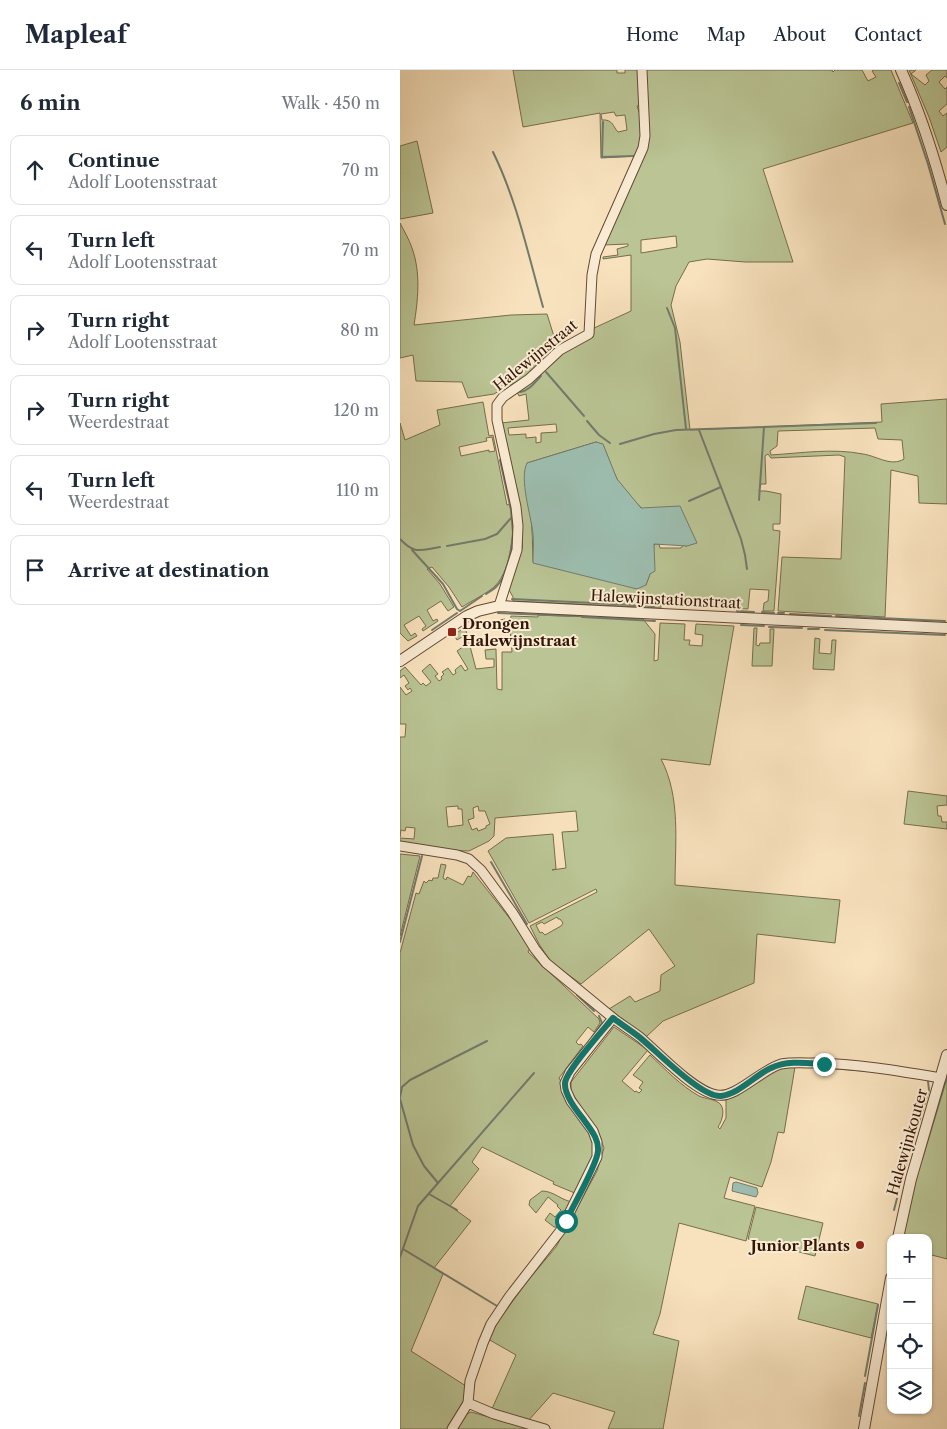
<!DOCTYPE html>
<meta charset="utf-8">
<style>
body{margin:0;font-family:"Libre Caslon Text",serif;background:#f6f6f7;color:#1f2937}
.controls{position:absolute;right:15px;bottom:15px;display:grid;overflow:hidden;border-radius:10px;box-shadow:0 1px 4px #0004}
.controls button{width:45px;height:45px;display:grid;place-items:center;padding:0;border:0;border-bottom:1px solid #e0e1e3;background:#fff;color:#1f2937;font:25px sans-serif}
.stop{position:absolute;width:15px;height:15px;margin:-11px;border:4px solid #0f766e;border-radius:50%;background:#fff}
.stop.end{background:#0f766e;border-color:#fff;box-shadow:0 1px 5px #0008}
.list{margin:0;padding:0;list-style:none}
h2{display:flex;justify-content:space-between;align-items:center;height:65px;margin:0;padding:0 20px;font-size:21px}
h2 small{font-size:16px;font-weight:400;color:#747a83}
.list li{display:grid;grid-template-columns:32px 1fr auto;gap:15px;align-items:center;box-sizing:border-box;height:70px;margin:0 10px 10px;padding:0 10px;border:1px solid #e0e1e3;border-radius:10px}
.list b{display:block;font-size:19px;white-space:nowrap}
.list p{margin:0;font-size:16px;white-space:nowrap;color:#747a83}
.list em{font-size:16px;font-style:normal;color:#747a83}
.icon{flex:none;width:28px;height:28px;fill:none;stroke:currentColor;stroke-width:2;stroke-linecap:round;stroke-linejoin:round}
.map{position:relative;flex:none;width:547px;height:1359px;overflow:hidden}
header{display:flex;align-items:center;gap:30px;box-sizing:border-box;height:70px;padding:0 25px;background:#fff;border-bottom:1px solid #e0e1e3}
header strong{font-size:24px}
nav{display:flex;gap:28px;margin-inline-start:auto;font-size:18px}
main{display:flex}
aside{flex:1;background:#fff}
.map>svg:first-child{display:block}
</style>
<header>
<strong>Mapleaf</strong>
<nav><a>Home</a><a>Map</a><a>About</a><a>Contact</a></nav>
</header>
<main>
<aside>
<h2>6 min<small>Walk · 450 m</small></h2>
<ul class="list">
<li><svg class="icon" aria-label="ahead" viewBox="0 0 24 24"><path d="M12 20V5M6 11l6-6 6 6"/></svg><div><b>Continue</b><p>Adolf Lootensstraat</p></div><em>70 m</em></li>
<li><svg class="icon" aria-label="left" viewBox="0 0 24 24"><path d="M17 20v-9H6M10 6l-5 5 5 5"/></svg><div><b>Turn left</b><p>Adolf Lootensstraat</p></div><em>70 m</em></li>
<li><svg class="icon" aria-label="right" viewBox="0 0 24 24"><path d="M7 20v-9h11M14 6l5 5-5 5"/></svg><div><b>Turn right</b><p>Adolf Lootensstraat</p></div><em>80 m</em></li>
<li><svg class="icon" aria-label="right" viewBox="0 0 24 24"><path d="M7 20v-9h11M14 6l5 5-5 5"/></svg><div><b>Turn right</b><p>Weerdestraat</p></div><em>120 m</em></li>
<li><svg class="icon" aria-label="left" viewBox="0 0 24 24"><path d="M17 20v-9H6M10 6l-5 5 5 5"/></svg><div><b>Turn left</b><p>Weerdestraat</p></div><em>110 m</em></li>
<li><svg class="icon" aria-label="arrive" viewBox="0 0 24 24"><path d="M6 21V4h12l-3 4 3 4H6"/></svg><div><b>Arrive at destination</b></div></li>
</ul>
</aside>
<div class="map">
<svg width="547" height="1359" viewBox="0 0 547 1359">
<rect width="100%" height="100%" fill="#f8e2bd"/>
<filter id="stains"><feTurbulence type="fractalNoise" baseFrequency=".004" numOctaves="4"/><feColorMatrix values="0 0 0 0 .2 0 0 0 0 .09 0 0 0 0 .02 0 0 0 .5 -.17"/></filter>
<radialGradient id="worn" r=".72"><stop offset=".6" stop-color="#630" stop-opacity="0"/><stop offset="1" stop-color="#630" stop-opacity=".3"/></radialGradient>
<g fill="#bac494" stroke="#776d4c" fill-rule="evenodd">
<path d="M113,0H217V3H225V0H238L240,34L237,36L240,45L241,68L236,86L201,88L200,43L123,57ZM214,42L216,46L225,45L227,60L218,62C213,57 213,49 202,50L201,44Z"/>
<path d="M245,0H432L433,2L435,0H462L468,11L476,7L472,1L474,0H491L513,53L363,99L393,192H345L307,189L289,192L276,216L271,235L280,272L290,360L482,352L481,334L547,329V434L519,433L518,406L491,400L485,547L378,541L382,487L441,489L445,387L439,385L371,388L368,384L365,386L366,414H361L359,421H366L381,424L380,454H373V460L380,461L374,541H363L364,533L368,531L369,520L350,519L348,539L264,534L261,527V538L113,531V527L109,520L110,513L119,487L101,353L129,350L126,324L119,326L117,322L125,317L162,283L194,265L192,259L231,241V185L203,189V187L218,185L217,179L228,176V174L203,175L239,96ZM276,166L277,177L241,183V170ZM156,354L157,362L141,363V372L136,373V367L126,368V364L109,365L108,358ZM475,358L478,369L502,370L504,389C491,397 477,386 463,384C433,378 402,383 371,385L370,381L377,376L378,361ZM196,372L203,375C208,386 212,400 218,411C236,437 262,456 287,476L283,475L281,478H260L259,474H254L250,504L246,515L133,492C133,459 129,426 127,393Z"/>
<path d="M509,0H516L511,4L525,15L529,11L526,5L532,0H547V8L545,6L539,12L545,19L547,17V34L539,41L543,46L547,43V77L541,82L529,47Z"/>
<path d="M17,71L33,143L0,149V76Z"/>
<path d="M0,153C4,161 9,169 12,178C21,203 18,230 14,255L111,245L147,244L157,276L156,281L124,310L109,315L94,324L68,328L62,312L16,311L13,285L0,288Z"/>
<path d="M83,332L89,366L93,365L107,435L114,433C113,457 113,498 95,516C88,523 71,531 62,537L49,517L32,497L27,499L40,514L54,537L48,541L41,531L27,540L33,551L37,549L38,551L23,561L22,559L26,556L19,546L4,555L11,566L15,563L17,566L8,571L0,563V353L5,370L40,355L37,340ZM92,367L95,381L89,382V380L61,386L59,377L87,371L86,368Z"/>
<path d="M138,545L243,549L255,564L254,591L258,590L260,553L285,554L284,570H290L289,575L302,576L303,565L295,564L296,554L334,556L310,695L261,689C281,727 275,773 275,815L440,830L435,873L357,864L354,913L263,951L246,967L209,939L230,926L235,932L260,921L261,905L275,896L249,859L181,914L151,892L139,874L130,856L197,822L196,819L129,853L88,781L106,768L153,764L156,799L152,800L166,798L162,762L178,761L176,741L95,748L94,766L89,771L69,781L46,780L0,772V768L14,769L15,758L6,757L5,761L1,760L0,767V667H5L6,654H0V617L6,625L12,621L10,618L8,620L5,616L9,613L4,605L0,608V601L5,597L21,615L23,613L26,616L31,612L22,601L30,594L38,604L35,606L39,611L42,609L41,607L44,604L42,602L48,598L53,605L56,603L55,600L61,595L65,601L68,599L57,581L67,574L62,567L57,570L54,565L65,557L76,599L94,597V589H86L85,580L96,579L97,619L102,620V582H112L110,559L105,560V562H101L100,550L105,549V552H110L111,546L138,547ZM58,736V739H62L63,755L48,757L46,737ZM78,736L79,741H85L90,754L86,756V758L78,761L77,758L72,760L68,750L74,748L73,738ZM157,847L158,849H160L163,853L161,856L145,865L142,862L140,863L136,855L142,852L144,854Z"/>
<path d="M354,558H357L356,575L359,576L360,573H370V559H374L372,596H352Z"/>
<path d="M415,568L420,569L419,583L431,584L432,570H436L434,600L413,599Z"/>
<path d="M508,721L547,726V735L537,736L538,746H541L542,752H547V759L504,754Z"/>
<path d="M0,784L20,786L0,866Z"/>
<path d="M41,794L46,795L43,808L46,810L47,807L63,815L68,806L71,807L73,802L111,850L112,847L130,878L128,882L199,949L200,953L194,962L188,957L176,972L179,975L181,974L183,976L159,1008L194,1072L195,1083L177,1124L153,1114L154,1112L82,1077L72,1092L79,1099L50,1136L71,1151L34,1198L43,1204L11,1281L66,1316L63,1334L49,1359H0V883L16,823L19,824L24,811L26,813L29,810L32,811L33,808H38Z"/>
<path d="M214,957L248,980L222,1011L235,1022L236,1021L239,1023L242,1020L239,1018L243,1012L233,1005L250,985C266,1000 280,1015 299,1026C305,1029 317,1029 321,1035C325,1041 322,1051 318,1057L320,1059L326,1048V1030C347,1016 369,996 395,997L384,1063L378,1062L371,1092L362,1117L330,1107L324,1128L355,1136L346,1171L279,1153L260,1244L253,1264L279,1271L263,1359H208L215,1342L153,1323L128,1351L91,1341L116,1285L88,1269L101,1247L130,1208L156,1177L197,1101L204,1078L199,1065L171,1021V1012Z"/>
<path d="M547,1007V1189L528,1184V1168H502L517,1103Z"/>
<path d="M142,1121C154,1121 162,1131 173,1132L158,1157H154L145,1150L150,1143L155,1147L161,1140L157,1136L158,1135L148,1127L136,1143L129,1135L130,1130Z"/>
<path d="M356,1137L423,1153L415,1186L348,1169Z"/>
<path d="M406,1216L478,1234L471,1268L398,1249Z"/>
<path d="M71,1342L132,1359H57L65,1345Z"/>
</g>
<g fill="#9dbeb0" stroke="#737b6c">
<path d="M196,372L203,374L217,409L241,438L280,436L297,473L287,476L254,474L255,501L250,504L246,515L237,519L133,493C133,483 134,474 133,464C131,445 119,409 127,393Z"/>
<path d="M336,1112L357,1118L358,1123L356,1127L332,1121L333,1113Z"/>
</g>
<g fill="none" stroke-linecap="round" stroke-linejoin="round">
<g stroke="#737b6c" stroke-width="2">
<path d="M499,13L507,32"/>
<path d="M509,37L528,94L545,154"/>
<path d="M203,52L202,87L234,86"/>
<path d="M93,82C117,131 128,184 143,237"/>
<path d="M267,238L275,258L286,359"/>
<path d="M146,302L184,346"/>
<path d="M107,318L112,316"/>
<path d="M120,322C129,321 135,312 141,306"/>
<path d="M187,351L199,365L210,373"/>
<path d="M299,360L341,469L345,485L347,499"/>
<path d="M220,374L254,364L276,360L476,353"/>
<path d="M100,390L111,440L113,463"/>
<path d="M116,418L118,428"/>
<path d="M359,430L364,357"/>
<path d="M289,431L321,417"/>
<path d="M0,469C15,485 20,480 40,477"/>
<path d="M47,476L85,469L97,464L111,448"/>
<path d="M12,480L43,514L57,539L60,541L82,526"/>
<path d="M113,506L122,477V457"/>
<path d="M86,524C89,522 94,519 96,517C108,505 111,483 113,467"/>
<path d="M112,529L254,536"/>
<path d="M337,541L354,542"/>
<path d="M362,542L374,543"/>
<path d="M98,543L176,546"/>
<path d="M378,543H384"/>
<path d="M390,544L431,546"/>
<path d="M436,546L545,551"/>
<path d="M182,547L255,551"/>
<path d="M341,555L364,556"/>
<path d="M369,557L402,558"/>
<path d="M408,559H419"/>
<path d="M32,560L57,543"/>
<path d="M425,560L545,565"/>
<path d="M91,792L127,854"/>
<path d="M0,872L22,786"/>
<path d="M177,925L194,941"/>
<path d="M192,967L202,953L199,946"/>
<path d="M430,998L468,1001"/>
<path d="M0,1027L2,1017L10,1010L87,971"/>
<path d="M0,1029L13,1075L24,1096L38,1113"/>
<path d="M522,1089L547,1007"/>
<path d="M29,1124L57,1140"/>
<path d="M494,1140L508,1086L529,1020L528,1011L525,1009"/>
<path d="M3,1179L97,1236"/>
<path d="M0,1187L18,1136L134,1003"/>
<path d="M465,1306L478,1235"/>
<path d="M459,1346L465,1313"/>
</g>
<defs>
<g id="minor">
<path d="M99,536L117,480L118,456L116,437L97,350V335L103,327L129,309L160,280L189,264L192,205L196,184L243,78L245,66L242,0"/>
<path d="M0,776L57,785L69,789L81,800L112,842L135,879L146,893L213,948L170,1002L165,1013L166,1020L171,1031L193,1061L197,1072V1087L161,1160L109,1227L91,1254L83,1273L70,1311L68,1333L94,1344L145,1359"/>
<path d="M213,948C222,955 232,961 241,968C258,983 295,1022 317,1025C335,1029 362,999 381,994C392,992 404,993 415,993C458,994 499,1001 541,1008"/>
<path d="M52,1359L68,1333"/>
</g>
<g id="tertiary">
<path d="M501,0C521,44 535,89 547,135"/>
<path d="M0,591L67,546L78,541L99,536L547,558"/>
<path d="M498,1168L511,1109L547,985"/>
<path d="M464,1359L491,1208"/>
</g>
</defs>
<use href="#minor" stroke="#654933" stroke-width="11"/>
<use href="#tertiary" stroke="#654933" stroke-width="12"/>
<use href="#minor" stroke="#faecd4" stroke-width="9"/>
<use href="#tertiary" stroke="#faecd4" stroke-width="10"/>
</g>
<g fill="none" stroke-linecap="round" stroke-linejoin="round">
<path stroke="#0f766e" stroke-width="6" d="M166,1151C173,1136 197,1095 198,1081C199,1069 191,1060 184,1050C177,1041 164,1025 165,1013C166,1001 204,959 213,948C221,954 230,960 238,966C255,979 301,1028 321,1026C339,1024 355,1005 371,998C387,990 407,993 424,994"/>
</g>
<g fill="#8f2418" stroke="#faecd4" stroke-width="2">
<rect x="47" y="557" width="10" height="10" rx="2.5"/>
<circle cx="460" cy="1175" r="5"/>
</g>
<g text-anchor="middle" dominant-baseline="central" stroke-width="4" stroke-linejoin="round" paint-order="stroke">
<g font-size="15" fill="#341605" stroke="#faecd4">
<text transform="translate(135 285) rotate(-39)">Halewijnstraat</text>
<text transform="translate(266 529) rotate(3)">Halewijnstationstraat</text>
<text transform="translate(507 1072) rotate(-74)">Halewijnkouter</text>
</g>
<g font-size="15" font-weight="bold" fill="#341605" stroke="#faecd4" text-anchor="start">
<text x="62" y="553">Drongen<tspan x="62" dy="17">Halewijnstraat</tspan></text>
<text x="450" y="1175" text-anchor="end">Junior Plants</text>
</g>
</g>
<rect width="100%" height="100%" filter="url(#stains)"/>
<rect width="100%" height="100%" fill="url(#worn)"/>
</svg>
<div class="controls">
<button>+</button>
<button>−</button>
<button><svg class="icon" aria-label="locate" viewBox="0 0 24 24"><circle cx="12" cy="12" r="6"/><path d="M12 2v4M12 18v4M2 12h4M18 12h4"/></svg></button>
<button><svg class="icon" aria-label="layers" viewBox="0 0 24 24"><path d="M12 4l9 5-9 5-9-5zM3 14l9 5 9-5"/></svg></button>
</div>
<div class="stop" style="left:166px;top:1151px"></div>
<div class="stop end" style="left:424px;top:994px"></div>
</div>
</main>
